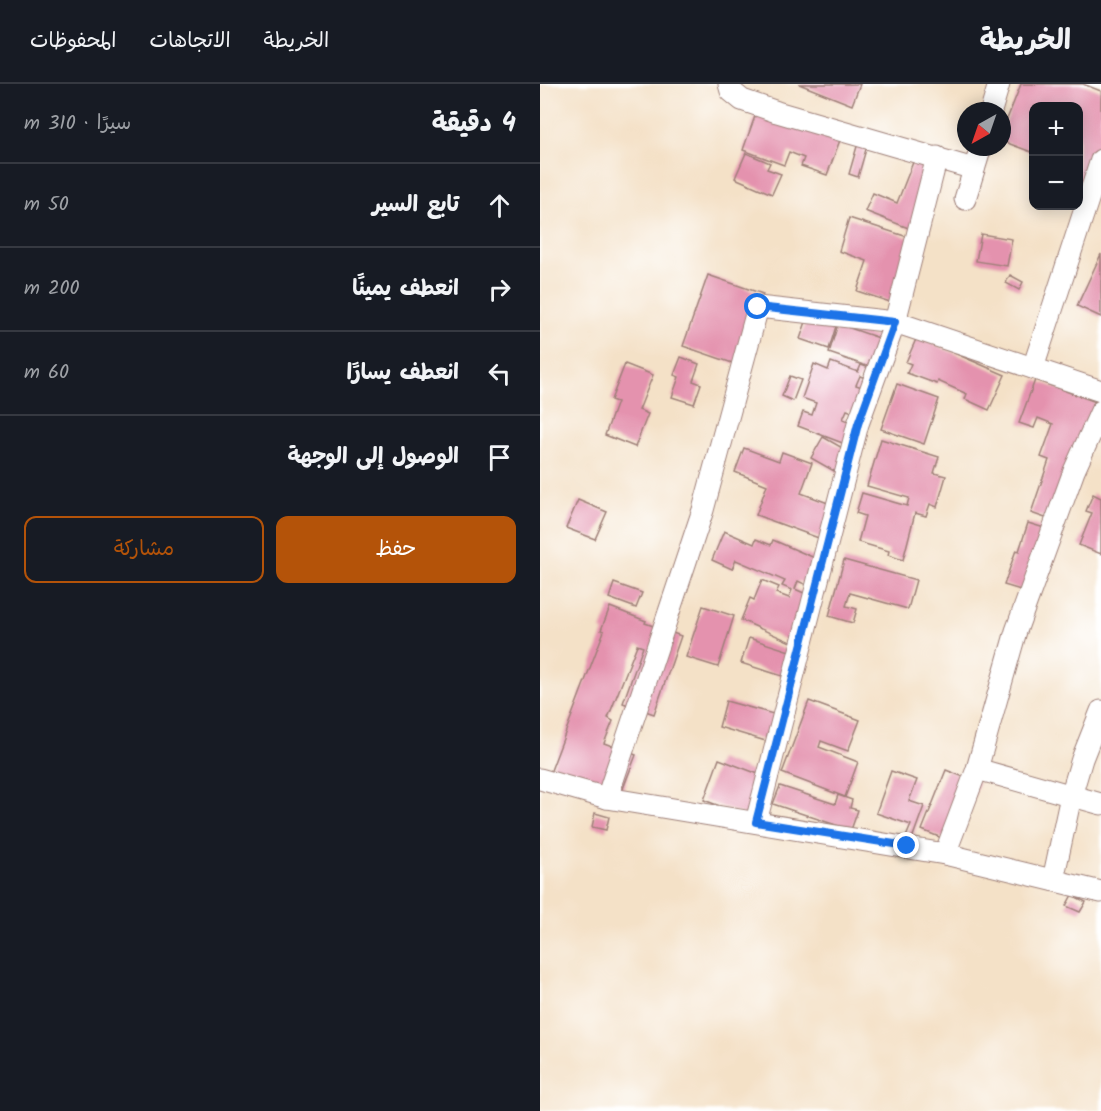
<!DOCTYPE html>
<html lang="ar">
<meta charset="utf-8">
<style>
body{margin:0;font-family:Kalam,"Playpen Sans Arabic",sans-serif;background:#242831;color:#f1f3f6;direction:rtl}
.controls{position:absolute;right:18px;top:18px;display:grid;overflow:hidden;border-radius:12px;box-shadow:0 3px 15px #0003}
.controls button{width:54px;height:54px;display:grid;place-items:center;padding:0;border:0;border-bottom:2px solid #363941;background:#171b24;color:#f1f3f6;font:30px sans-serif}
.compass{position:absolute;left:417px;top:18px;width:54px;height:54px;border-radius:50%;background:#171b24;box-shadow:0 3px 15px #0003;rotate:220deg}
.stop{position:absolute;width:18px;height:18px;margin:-14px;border:4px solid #1a73e8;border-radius:50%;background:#fff}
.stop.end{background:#1a73e8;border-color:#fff;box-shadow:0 2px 6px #0008}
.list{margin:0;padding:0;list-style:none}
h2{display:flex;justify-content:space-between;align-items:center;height:78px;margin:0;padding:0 24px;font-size:26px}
h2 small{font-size:20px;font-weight:400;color:#9ea1a6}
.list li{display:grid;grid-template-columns:39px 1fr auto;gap:18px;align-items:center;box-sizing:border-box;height:84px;padding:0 24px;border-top:2px solid #363941}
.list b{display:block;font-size:22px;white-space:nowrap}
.list em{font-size:20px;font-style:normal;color:#9ea1a6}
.actions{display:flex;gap:12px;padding:18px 24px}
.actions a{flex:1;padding:14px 0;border:2px solid #b45309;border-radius:12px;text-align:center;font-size:21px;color:#b45309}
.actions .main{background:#b45309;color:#fff}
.icon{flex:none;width:33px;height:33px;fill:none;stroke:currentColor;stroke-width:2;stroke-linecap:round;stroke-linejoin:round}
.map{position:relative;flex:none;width:561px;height:1027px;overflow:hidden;direction:ltr}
header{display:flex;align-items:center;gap:36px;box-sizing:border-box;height:84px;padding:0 30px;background:#171b24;border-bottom:2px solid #363941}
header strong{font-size:28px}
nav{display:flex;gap:33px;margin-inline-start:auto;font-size:21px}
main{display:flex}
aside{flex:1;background:#171b24}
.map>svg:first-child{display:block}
</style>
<header>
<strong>الخريطة</strong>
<nav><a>الخريطة</a><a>الاتجاهات</a><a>المحفوظات</a></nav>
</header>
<main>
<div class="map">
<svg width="561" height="1027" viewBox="0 0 561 1027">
<rect width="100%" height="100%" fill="#fff"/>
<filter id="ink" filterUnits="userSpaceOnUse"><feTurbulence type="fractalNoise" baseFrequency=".0167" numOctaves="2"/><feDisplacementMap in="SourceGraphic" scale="12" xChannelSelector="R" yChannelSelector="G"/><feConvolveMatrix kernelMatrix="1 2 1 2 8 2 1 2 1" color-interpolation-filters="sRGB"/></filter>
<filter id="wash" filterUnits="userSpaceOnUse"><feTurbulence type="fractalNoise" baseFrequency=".008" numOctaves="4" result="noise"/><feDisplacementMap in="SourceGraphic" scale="24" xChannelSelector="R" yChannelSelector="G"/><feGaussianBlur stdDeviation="1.35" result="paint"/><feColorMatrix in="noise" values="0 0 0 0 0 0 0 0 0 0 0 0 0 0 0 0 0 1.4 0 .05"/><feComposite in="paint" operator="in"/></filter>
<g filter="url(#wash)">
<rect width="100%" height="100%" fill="#f4e1c7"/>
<g id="blocks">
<g fill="#e492ae">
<path d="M259,0H320L312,21Z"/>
<path d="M481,0H543L561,7V81L538,116V22H494V69L462,57V48Z"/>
<path d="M220,18L303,48L287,91L261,82L264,74L249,68L244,81L203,66Z"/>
<path d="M320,52L329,55L318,93L309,90Z"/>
<path d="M377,68L399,77L376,147L325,127L333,109L357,119Z"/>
<path d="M206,69L230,79L227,85L241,90L232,110L195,94Z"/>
<path d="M309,134L380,157L359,221L317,207L327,177L299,167Z"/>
<path d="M441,150L472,155L467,182L436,177Z"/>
<path d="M561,170V233L537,222Z"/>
<path d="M168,191L223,210L212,245L204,283L143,262Z"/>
<path d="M470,191L483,198L479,206L466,199Z"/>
<path d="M268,232L296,242L289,265L260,255Z"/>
<path d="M298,240L345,256L335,285L289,269Z"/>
<path d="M377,253L465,291L449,326L425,315L427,310L398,297L397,300L367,289L371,280L366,278Z"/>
<path d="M141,273L159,280L153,297L161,300L154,320L132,313L139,293L134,291Z"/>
<path d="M291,278L318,288L321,281L332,285L328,295L320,292L316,301L331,306L321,331L307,326L303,335L321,342L313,363L258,342L263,328L272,331L276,319L262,314L274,280L288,286Z"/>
<path d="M85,280L113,291L99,326L108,330L95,363L65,351L77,318L71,316Z"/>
<path d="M250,292L261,296L253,317L242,312Z"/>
<path d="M495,296L556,318L514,437L491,429L509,376L501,373L513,340L498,334L494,344L479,339Z"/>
<path d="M357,300L399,315L384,360L341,345Z"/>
<path d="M283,353L313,370L301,391L271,374Z"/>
<path d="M341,355L399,373L394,389L406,392L397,423L390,420L386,432L375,429L363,476L348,471L349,467L318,458L325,432L316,429L322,409L367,422L369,414L327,402Z"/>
<path d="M204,364L239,377L242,368L272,379L261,409L296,422L284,456L216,431L227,401L195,388Z"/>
<path d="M553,410L561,414V470L539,461L552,429L546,427Z"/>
<path d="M38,416L67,428L55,455L26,444Z"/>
<path d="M488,439L511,446L491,509L464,501L476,466L479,467Z"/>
<path d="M184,447L214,460L216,455L231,461L233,456L284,478L273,504L258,497L255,505L275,514L255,560L201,536L210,514L214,516L222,496L239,503L236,509L249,514L252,506L242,502L245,497L196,476L192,485L172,476Z"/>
<path d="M304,476L376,496L368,525L310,509L306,522L317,525L313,539L289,532Z"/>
<path d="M74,499L102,509L96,524L69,514Z"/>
<path d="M163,522L194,532L178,583L146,573Z"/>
<path d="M70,523L106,537L105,539L141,552L114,630L83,619L103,563L97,561L68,634L73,637L64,659L96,671L79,715L10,689L64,547L61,546Z"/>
<path d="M209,554L259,570L252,595L201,579Z"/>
<path d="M186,617L237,631L229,658L179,643Z"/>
<path d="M269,617L320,636L308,667L281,657L279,663L318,678L305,713L242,689Z"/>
<path d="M179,675L221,691L206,732L164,716Z"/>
<path d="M406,686L439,699L414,759L382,746Z"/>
<path d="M351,687L377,696L369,717L384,722L372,755L366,753L371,741L336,729Z"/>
<path d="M240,702L295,720L298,711L312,716L310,724L318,726L311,746L233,720Z"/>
<path d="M55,729L69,733L66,746L52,743Z"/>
<path d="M532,811L546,818L540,828L526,822Z"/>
</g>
</g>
</g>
<g filter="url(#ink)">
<use href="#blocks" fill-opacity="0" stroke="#9f8079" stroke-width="1.5"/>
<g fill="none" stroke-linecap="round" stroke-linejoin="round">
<defs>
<g id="street">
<path d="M189,0L191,7L202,16L237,28L434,85"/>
<path d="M451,27L459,0"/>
<path d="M425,115L441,63"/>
<path d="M493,284L561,76"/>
<path d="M437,685L561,720"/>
<path d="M0,695L67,714L405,770L561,808"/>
<path d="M67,714L163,426L218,223L355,238L561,307"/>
<path d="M216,738L318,340L355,238L397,73"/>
<path d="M405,770L437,685L476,547L534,387L561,327"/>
<path d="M513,796L531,712L542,675L561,627"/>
</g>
</defs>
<use href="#street" stroke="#9f8079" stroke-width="23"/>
<use href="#street" stroke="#fff" stroke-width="21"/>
</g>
</g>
<g fill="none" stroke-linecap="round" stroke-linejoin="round" filter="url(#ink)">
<path stroke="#1a73e8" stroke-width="8" d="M218,223L355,238L318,340L216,738L367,762"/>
</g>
</svg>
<div class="controls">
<button>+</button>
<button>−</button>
</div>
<svg class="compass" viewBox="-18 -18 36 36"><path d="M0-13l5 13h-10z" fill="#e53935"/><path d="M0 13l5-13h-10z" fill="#9ea1a6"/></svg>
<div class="stop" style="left:218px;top:223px"></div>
<div class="stop end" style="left:367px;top:762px"></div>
</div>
<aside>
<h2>4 دقيقة<small>سيرًا · 310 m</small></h2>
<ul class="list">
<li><svg class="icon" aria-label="ahead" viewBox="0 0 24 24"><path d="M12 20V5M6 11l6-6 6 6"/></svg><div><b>تابع السير</b></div><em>50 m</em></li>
<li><svg class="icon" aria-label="right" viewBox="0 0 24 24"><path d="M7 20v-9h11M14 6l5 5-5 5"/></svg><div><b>انعطف يمينًا</b></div><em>200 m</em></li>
<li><svg class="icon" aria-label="left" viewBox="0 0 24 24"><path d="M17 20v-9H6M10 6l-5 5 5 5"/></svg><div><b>انعطف يسارًا</b></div><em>60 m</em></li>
<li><svg class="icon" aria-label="arrive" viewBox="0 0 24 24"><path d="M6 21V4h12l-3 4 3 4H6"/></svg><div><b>الوصول إلى الوجهة</b></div></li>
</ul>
<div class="actions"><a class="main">حفظ</a><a>مشاركة</a></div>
</aside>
</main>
